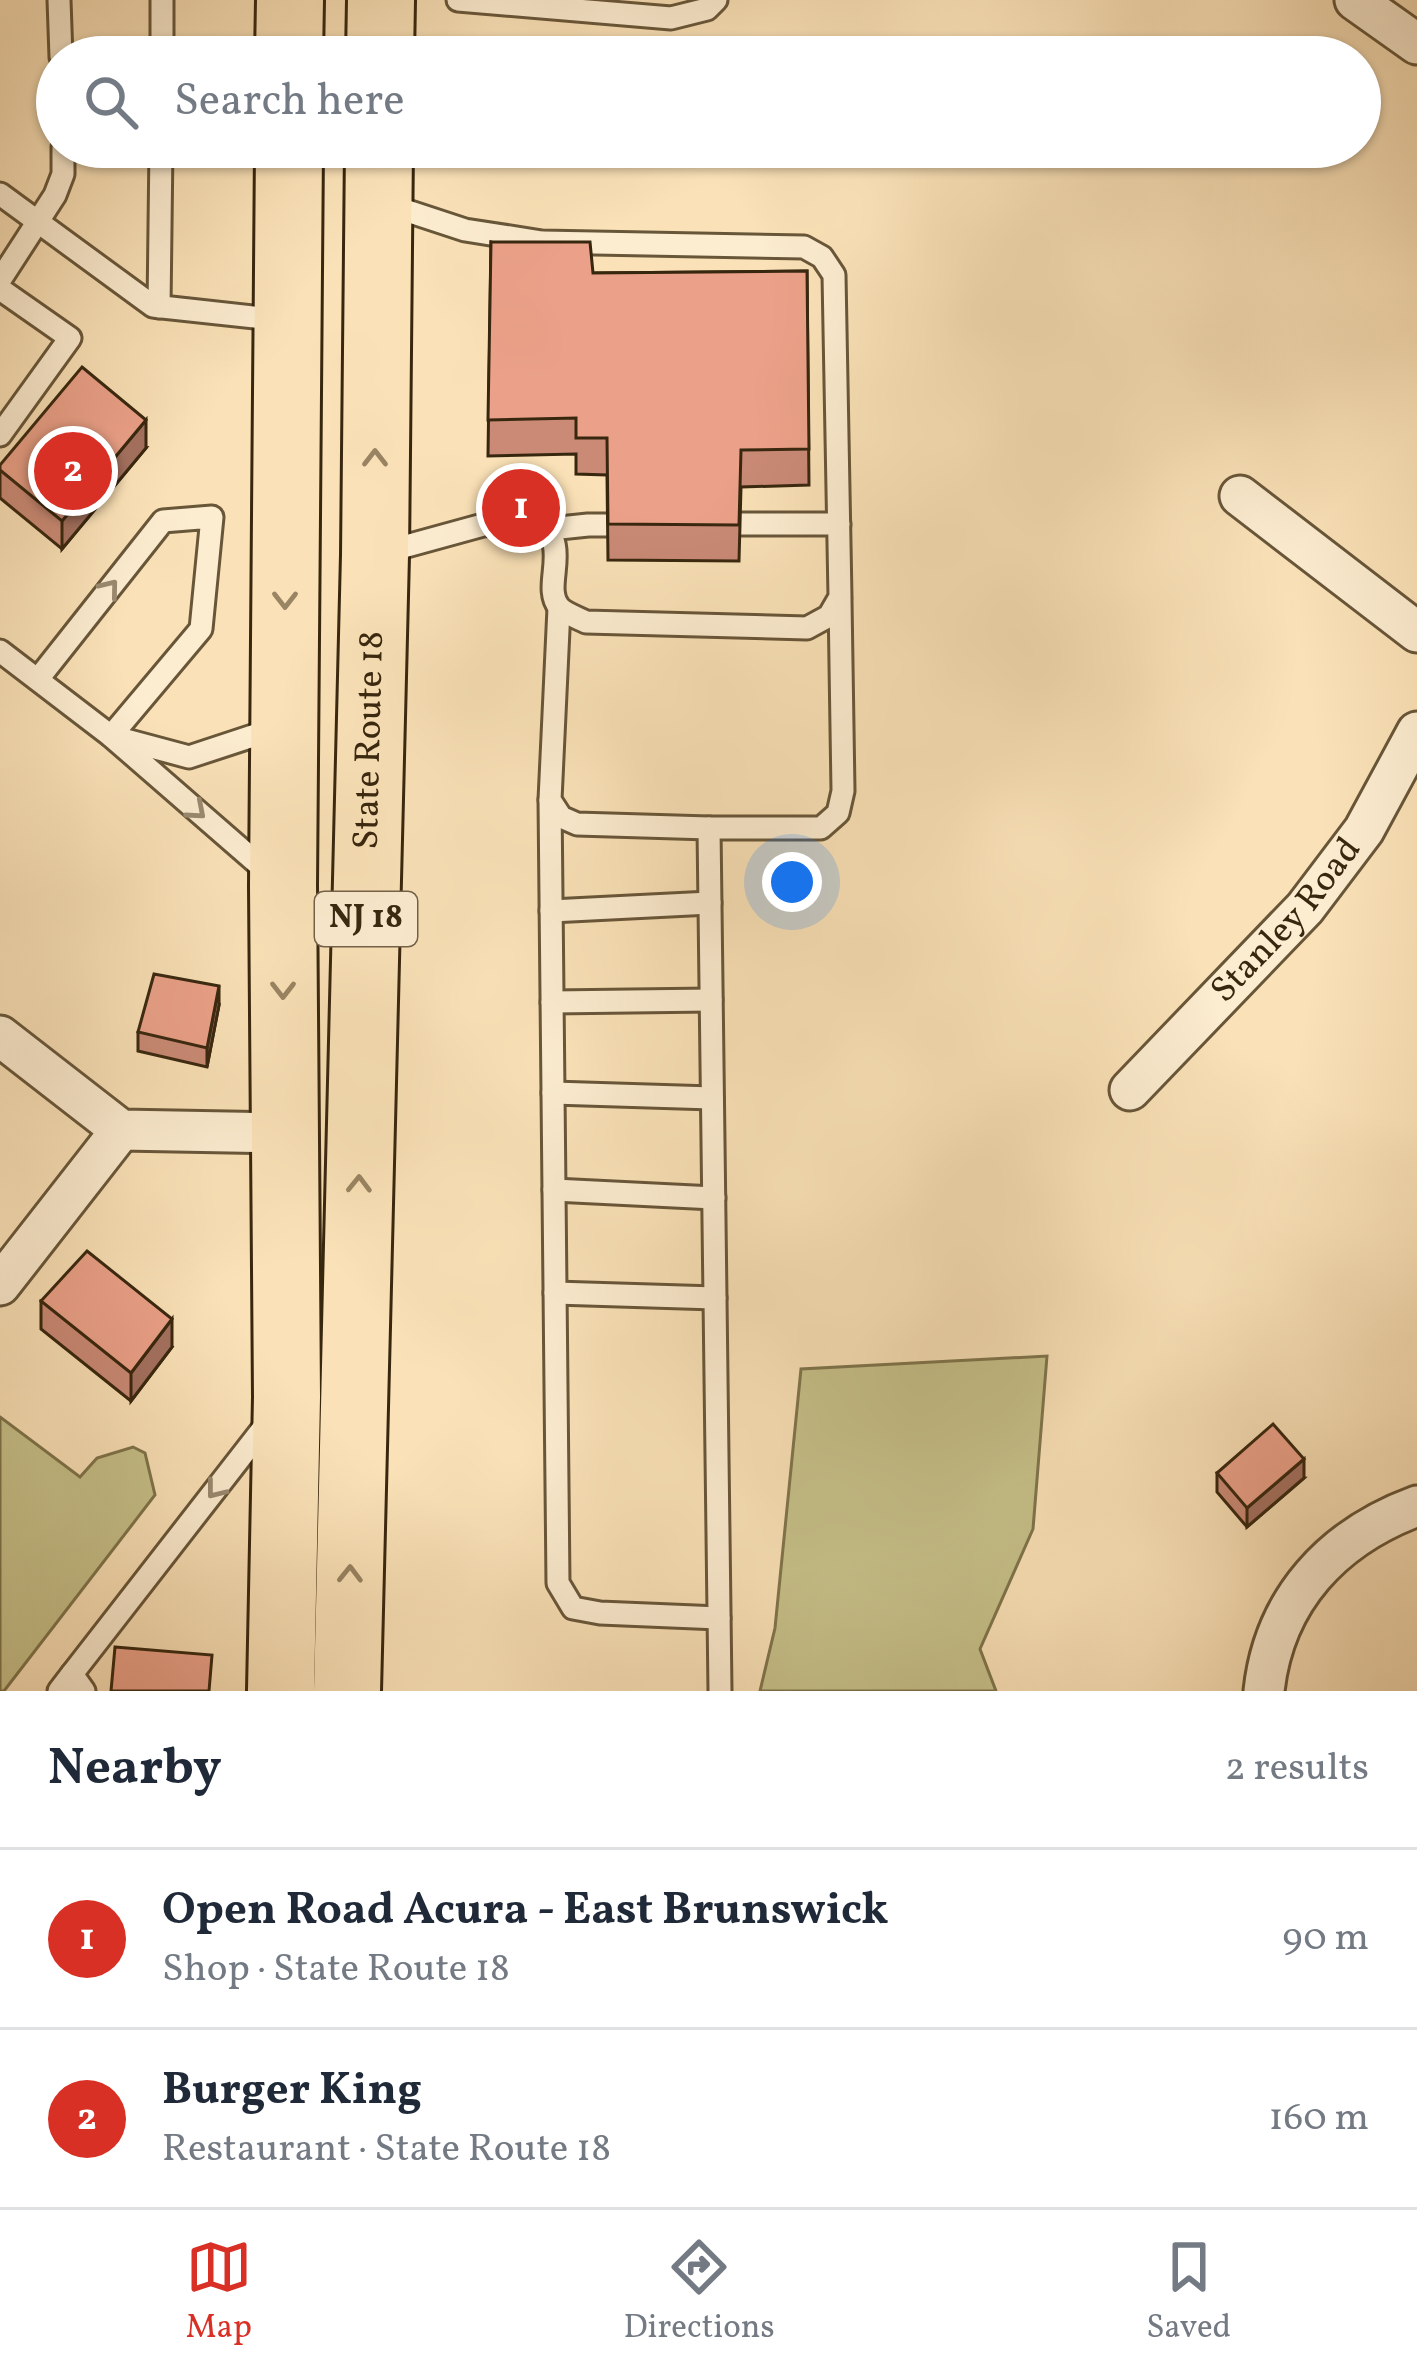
<!DOCTYPE html>
<meta charset="utf-8">
<style>
body{margin:0;font-family:Vollkorn,serif;background:#f2f2f3;color:#1f2937}
.you{position:absolute;left:792px;top:882px;width:42px;height:42px;margin:-30px;border:9px solid #fff;border-radius:50%;background:#1a73e8;box-shadow:0 0 0 18px #1a73e833}
.badge{display:grid;place-items:center;width:78px;height:78px;border-radius:50%;background:#d93025;color:#fff;font-size:39px;font-weight:700}
.pin{position:absolute;translate:-50% -50%;border:6px solid #fff;box-shadow:0 3px 12px #0006}
.list{margin:0;padding:0;list-style:none}
h2{display:flex;justify-content:space-between;align-items:center;height:156px;margin:0;padding:0 48px;font-size:51px}
h2 small{font-size:39px;font-weight:400;color:#747a83}
.list li{display:grid;grid-template-columns:78px 1fr auto;gap:36px;align-items:center;box-sizing:border-box;height:180px;padding:0 48px;border-top:3px solid #e0e1e3}
.list b{display:block;font-size:45px;white-space:nowrap}
.list p{margin:0;font-size:39px;white-space:nowrap;color:#747a83}
.list em{font-size:39px;font-style:normal;color:#747a83}
.icon{flex:none;width:66px;height:66px;fill:none;stroke:currentColor;stroke-width:2;stroke-linecap:round;stroke-linejoin:round}
.map{position:relative;flex:none;width:1417px;height:1691px;overflow:hidden}
.search{position:absolute;background:#fff;box-shadow:0 3px 9px #0004;left:36px;right:36px;top:36px;height:132px;display:flex;align-items:center;gap:30px;box-sizing:border-box;padding:0 42px;border-radius:66px;color:#747a83;font-size:45px}
.sheet{height:516px;background:#fff}
nav{display:flex;justify-content:space-around;align-items:center;box-sizing:border-box;height:168px;border-top:3px solid #e0e1e3;background:#fff;font-size:33px;color:#747a83}
nav a{display:grid;justify-items:center;gap:6px}
nav .on{color:#d93025}
.map>svg:first-child{display:block}
</style>
<div class="map">
<svg width="1417" height="1691" viewBox="0 0 1417 1691">
<rect width="100%" height="100%" fill="#fae1b7"/>
<filter id="stains"><feTurbulence type="fractalNoise" baseFrequency=".00167" numOctaves="4"/><feColorMatrix values="0 0 0 0 .2 0 0 0 0 .09 0 0 0 0 .02 0 0 0 .5 -.17"/></filter>
<radialGradient id="worn" r=".72"><stop offset=".6" stop-color="#630" stop-opacity="0"/><stop offset="1" stop-color="#630" stop-opacity=".3"/></radialGradient>
<g fill="#c6c089" stroke="#7f744c" stroke-width="3">
<path d="M1047,1356L1033,1529L980,1649L996,1691H760L775,1628L801,1369Z"/>
<path d="M0,1417L80,1477L97,1458L133,1447L145,1453L155,1495L4,1691H0Z"/>
</g>
<g fill="none" stroke-linecap="round" stroke-linejoin="round">
<defs>
<g id="lane">
<path d="M59,0L61,57"/>
<path d="M458,0L671,18L707,9L716,0"/>
<path d="M162,57V0"/>
<path d="M0,194L153,306L281,320"/>
<path d="M0,280L55,195L63,174V147"/>
<path d="M0,289L70,338L0,435"/>
<path d="M159,307L161,147"/>
<path d="M712,524H839"/>
<path d="M550,529L588,525H633"/>
<path d="M381,553L483,525L538,520C573,547 541,585 559,607C564,613 578,618 586,622L807,628L829,616L840,597L834,275L822,257L804,247L542,242L465,230L386,204"/>
<path d="M559,608L550,800L561,817L577,824L709,828"/>
<path d="M0,651L111,736L272,876"/>
<path d="M38,679L163,521L212,517L201,629L111,736"/>
<path d="M118,738L189,757L277,728"/>
<path d="M550,800L558,1583L573,1608L600,1613L719,1618"/>
<path d="M551,911L710,903"/>
<path d="M552,1002L711,1000"/>
<path d="M553,1093L712,1098"/>
<path d="M554,1190L714,1198"/>
<path d="M555,1293L715,1298"/>
<path d="M72,1674L268,1422"/>
<path d="M59,1691L72,1674L84,1691"/>
<path d="M720,1691L709,828H821L838,813L843,791L840,600"/>
</g>
<g id="street">
<path d="M1355,0L1417,44"/>
<path d="M1240,496L1417,632"/>
<path d="M0,1036L121,1130L283,1133"/>
<path id="s1" d="M1130,1090L1305,908L1364,830L1417,732"/>
<path d="M0,1285L121,1130"/>
<path d="M1264,1691C1274,1599 1333,1537 1417,1506"/>
</g>
<g id="highway">
<path d="M289,57L290,0"/>
<path d="M380,57L381,0"/>
<path d="M281,1691L287,1397L283,885L289,147"/>
<path id="s2" d="M347,1691L375,555L379,147"/>
</g>
</defs>
<use href="#lane" stroke="#685639" stroke-width="27"/>
<use href="#street" stroke="#685639" stroke-width="45"/>
<use href="#highway" stroke="#38270f" stroke-width="72"/>
<use href="#lane" stroke="#fcecd0" stroke-width="21"/>
<use href="#street" stroke="#fcecd0" stroke-width="39"/>
<use href="#highway" stroke="#fae1b7" stroke-width="66"/>
</g>
<g fill="#ca8a76" stroke="#38270f" stroke-width="3">
<path d="M491,242L593,273L807,271L809,485L741,487L739,561L608,560L607,475L576,474V454L488,456Z"/>
<path d="M146,448L62,549L0,498V465Z"/>
<path d="M219,1005L207,1067L138,1051V1032Z"/>
<path d="M41,1301L172,1347L131,1401L41,1329Z"/>
<path d="M1217,1473L1304,1478L1247,1527L1217,1492Z"/>
</g>
<g fill="#a47160" stroke="#38270f" stroke-width="3">
<path d="M146,420V448L62,549V521Z"/>
<path d="M219,986V1005L207,1067V1048Z"/>
<path d="M172,1319V1347L131,1401V1373Z"/>
<path d="M1304,1459V1478L1247,1527V1508Z"/>
</g>
<g fill="#eba189" stroke="#38270f" stroke-width="3">
<path d="M491,242H590L593,273L807,271L809,449L741,450L739,525L608,524L607,438H576V418L488,420Z"/>
<path d="M82,367L146,420L62,521L0,470V465Z"/>
<path d="M154,974L219,986L207,1048L138,1032Z"/>
<path d="M87,1251L172,1319L131,1373L41,1301Z"/>
<path d="M1273,1424L1304,1459L1247,1508L1217,1473Z"/>
<path d="M115,1647L212,1655L209,1691H111Z"/>
</g>
<defs><path id="oneway-chevron" d="M-2-3.5L2.5 0L-2 3.5" fill="none" stroke-width="1.6" stroke-linecap="round" stroke-linejoin="round" transform="scale(3)"/></defs>
<g stroke="#998463">
<use href="#oneway-chevron" transform="translate(375 458) rotate(-90)"/>
<use href="#oneway-chevron" transform="translate(285 600) rotate(90)"/>
<use href="#oneway-chevron" transform="translate(283 990) rotate(90)"/>
<use href="#oneway-chevron" transform="translate(359 1184) rotate(-89)"/>
<use href="#oneway-chevron" transform="translate(350 1574) rotate(-89)"/>
</g>
<g stroke="#9a8a70">
<use href="#oneway-chevron" transform="translate(110 588) rotate(-51)"/>
<use href="#oneway-chevron" transform="translate(197 811) rotate(41)"/>
<use href="#oneway-chevron" transform="translate(215 1490) rotate(128)"/>
</g>
<g text-anchor="middle" dominant-baseline="central" stroke-width="9" stroke-linejoin="round" paint-order="stroke">
<rect fill="#fcecd0" stroke="#736249" stroke-width="3" x="315" y="892" width="102" height="54" rx="9"/>
<g font-size="33" font-weight="bold" fill="#38270f">
<text x="366" y="919">NJ 18</text>
</g>
<g font-size="36" fill="#38270f" stroke="#fcecd0">
<text stroke="none"><textPath href="#s2" startOffset="951">State Route 18</textPath></text>
<text stroke="none"><textPath href="#s1" startOffset="231">Stanley Road</textPath></text>
</g>
</g>
<rect width="100%" height="100%" filter="url(#stains)"/>
<rect width="100%" height="100%" fill="url(#worn)"/>
</svg>
<div class="you"></div>
<div class="pin badge" style="left:521px;top:508px">1</div>
<div class="pin badge" style="left:73px;top:471px">2</div>
<div class="search"><svg class="icon" aria-label="search" viewBox="0 0 24 24"><circle cx="10" cy="10" r="6"/><path d="M15 15l6 6"/></svg>Search here</div>
</div>
<section class="sheet">
<h2>Nearby<small>2 results</small></h2>
<ul class="list">
<li><span class="badge">1</span><div><b>Open Road Acura - East Brunswick</b><p>Shop · State Route 18</p></div><em>90 m</em></li>
<li><span class="badge">2</span><div><b>Burger King</b><p>Restaurant · State Route 18</p></div><em>160 m</em></li>
</ul>
</section>
<nav>
<a class="on"><svg class="icon" aria-label="map" viewBox="0 0 24 24"><path d="M3 6l6-2 6 2 6-2v14l-6 2-6-2-6 2zM9 4v14M15 6v14"/></svg>Map</a>
<a><svg class="icon" aria-label="directions" viewBox="0 0 24 24"><path d="M12 3l9 9-9 9-9-9zM9 14v-3h6M13 9l2 2-2 2"/></svg>Directions</a>
<a><svg class="icon" aria-label="saved" viewBox="0 0 24 24"><path d="M7 4h10v16l-5-4-5 4z"/></svg>Saved</a>
</nav>
